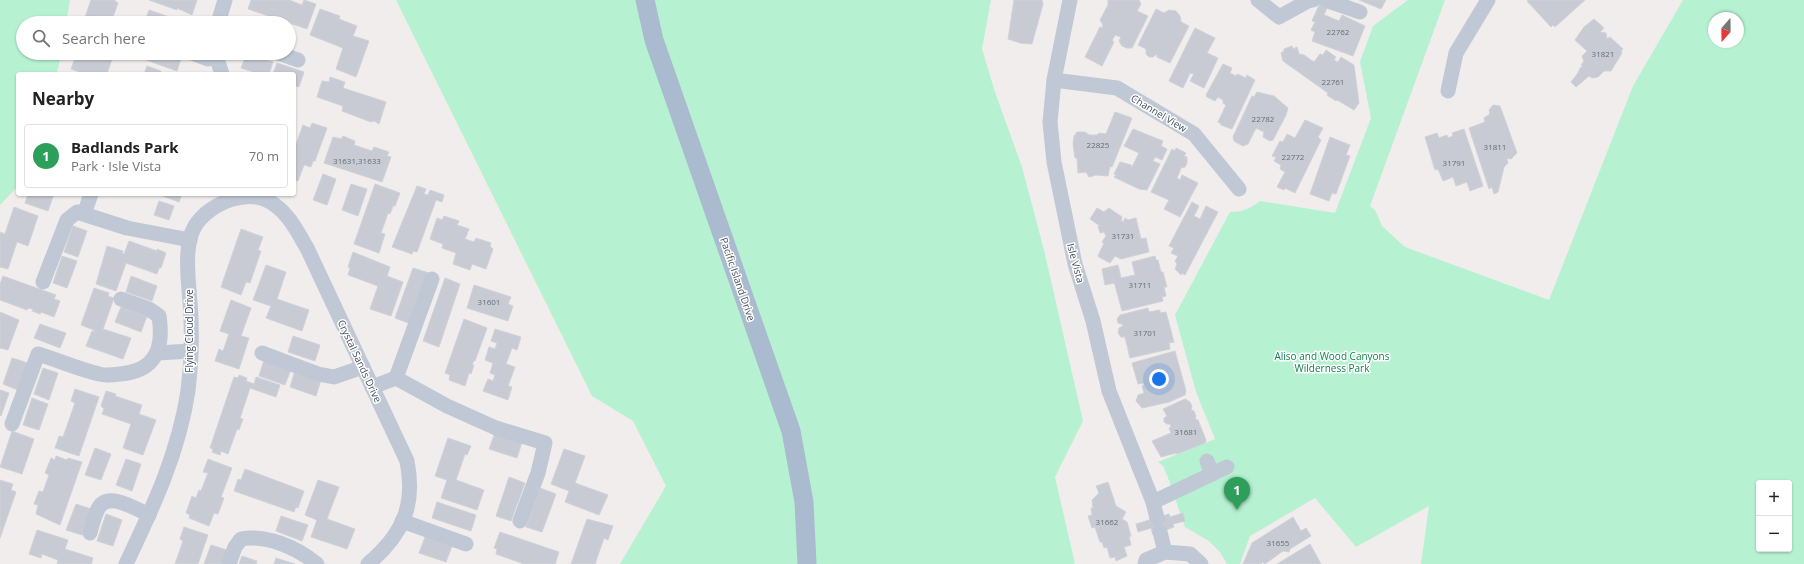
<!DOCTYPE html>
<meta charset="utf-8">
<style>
body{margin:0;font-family:"Open Sans",sans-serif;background:#f6f6f6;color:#222}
.controls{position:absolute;right:12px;bottom:12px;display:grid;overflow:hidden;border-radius:4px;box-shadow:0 1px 3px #0004}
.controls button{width:36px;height:36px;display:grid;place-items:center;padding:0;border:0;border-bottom:1px solid #e0e0e0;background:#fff;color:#222;font:20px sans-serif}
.compass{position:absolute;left:1708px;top:12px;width:36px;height:36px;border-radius:50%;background:#fff;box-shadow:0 1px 3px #0004;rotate:200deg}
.you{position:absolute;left:1159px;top:379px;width:14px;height:14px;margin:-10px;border:3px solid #fff;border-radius:50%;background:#1a73e8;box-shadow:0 0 0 6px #1a73e833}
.badge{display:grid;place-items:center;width:26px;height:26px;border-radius:50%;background:#d93025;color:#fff;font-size:13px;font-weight:700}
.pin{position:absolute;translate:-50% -33px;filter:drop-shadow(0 1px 2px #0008)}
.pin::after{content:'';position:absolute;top:21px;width:14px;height:12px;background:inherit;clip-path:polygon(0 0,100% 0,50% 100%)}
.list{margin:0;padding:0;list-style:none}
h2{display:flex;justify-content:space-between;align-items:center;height:52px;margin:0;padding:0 16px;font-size:17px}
h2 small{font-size:13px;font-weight:400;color:#767676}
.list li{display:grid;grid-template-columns:26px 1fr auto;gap:12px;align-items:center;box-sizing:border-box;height:64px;margin:0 8px 8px;padding:0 8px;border:1px solid #e0e0e0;border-radius:4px}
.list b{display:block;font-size:15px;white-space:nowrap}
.list p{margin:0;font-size:13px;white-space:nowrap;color:#767676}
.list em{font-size:13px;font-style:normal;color:#767676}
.icon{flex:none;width:22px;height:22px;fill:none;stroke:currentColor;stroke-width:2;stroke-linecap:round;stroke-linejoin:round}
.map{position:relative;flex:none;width:1804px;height:564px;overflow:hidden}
.search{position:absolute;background:#fff;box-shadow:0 1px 3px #0004;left:16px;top:16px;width:280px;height:44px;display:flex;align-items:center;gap:10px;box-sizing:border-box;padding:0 14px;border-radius:22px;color:#767676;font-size:15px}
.panel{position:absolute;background:#fff;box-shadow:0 1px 3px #0004;left:16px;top:72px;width:280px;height:124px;border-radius:4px}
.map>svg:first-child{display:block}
</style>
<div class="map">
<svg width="1804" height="564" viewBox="0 0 1804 564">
<rect width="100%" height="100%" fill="#f0edec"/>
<g fill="#b6f2d1" fill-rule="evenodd">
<path d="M0,0H70L66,23H23V53H61L57,74H18V186L0,205Z"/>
<path d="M396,0H991L982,49L995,92L1022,167L1044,250L1083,421L1055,477L1075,564H620L666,486L633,421L592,396Z"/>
<path d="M1408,0H1445L1370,206L1375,210L1382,226L1405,247L1549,300L1633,86L1683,0H1804V564H1421L1429,506L1356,547L1315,498L1250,536L1240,564H1227L1220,552L1209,541L1185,527L1167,475L1163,466L1158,462L1215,439L1196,392L1175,315L1230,212C1242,212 1250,209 1260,201L1335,213L1371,118L1360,62L1373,26ZM1714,18H1738V42H1714ZM1759,483H1789V549H1759Z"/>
</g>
<g fill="#c8cbd3" stroke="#d0d2d9">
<path d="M91,0H114L118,3L111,23H83Z"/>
<path d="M149,0H197L192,15L177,8V10Z"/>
<path d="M251,0H289L302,5L304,0L316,4L307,29L248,9Z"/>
<path d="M1014,0H1042L1043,4L1032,44L1020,43L1008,39Z"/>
<path d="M1108,0H1139L1141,4L1137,11L1148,16L1132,48H1127L1122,46L1119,41L1121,37L1115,35L1112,41L1114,42L1102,66L1085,57L1100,27L1102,28L1103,25L1100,20L1108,5Z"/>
<path d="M1359,0H1386L1381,9Z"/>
<path d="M1529,0H1585L1555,27L1553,25L1551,27L1527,1Z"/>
<path d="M1319,5L1327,8L1324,15L1327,16L1339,21L1342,15L1344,16L1365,26L1353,56L1312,41L1315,32L1311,30L1315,22L1312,21Z"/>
<path d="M320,9L340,16L339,19L357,26L353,36L369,41L356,77L336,69L343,48L310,35Z"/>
<path d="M1156,9L1164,13L1169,10L1176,11L1180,16L1181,22L1189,26L1170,63L1157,57V54L1153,57H1149L1146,54V49L1138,45Z"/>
<path d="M149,10L175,19L174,23H144Z"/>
<path d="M1594,19L1604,28L1600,32L1606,33L1607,39L1610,37L1623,49L1621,51L1622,53L1611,71H1604L1598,77L1592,78L1589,76L1576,87L1571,82L1578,73L1580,68L1583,66L1581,65L1584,61L1582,56L1587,51L1575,40L1584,27Z"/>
<path d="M1195,28L1215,38L1207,53L1218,58L1204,88L1190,81L1194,74L1190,73L1183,88L1169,81Z"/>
<path d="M1292,46L1293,49L1297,47L1299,54L1304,55L1314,62L1320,54L1323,55L1326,50L1336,57L1334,60L1338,62L1341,57L1354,65L1359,103L1354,110L1337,100L1336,101L1327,95L1328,93L1283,61L1281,53L1284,51V49Z"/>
<path d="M77,53H97L112,59L107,74H86L71,69Z"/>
<path d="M140,53H173L182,56L177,71L138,57Z"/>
<path d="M247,53L273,62L269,74H259L241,68Z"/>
<path d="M277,63L304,72L299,87L294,86V74H273Z"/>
<path d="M1223,64L1232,68L1230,73L1236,76L1237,74L1246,78L1247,75L1255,80L1232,129L1221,125V124L1218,122L1226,105L1223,103V100L1218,97L1215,101L1207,97L1206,95Z"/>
<path d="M147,66L161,71L160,74H144Z"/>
<path d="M330,77L345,82L343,88L386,102L379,124L374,121L371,122L342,111L343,106L317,97L322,81L329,82Z"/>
<path d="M1257,92L1274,96L1288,108L1286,115L1273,140L1270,141L1263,137L1264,132L1256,128L1248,144L1243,146L1234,141L1233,137L1252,96L1254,97Z"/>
<path d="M1493,105L1500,106L1517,153L1511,159L1507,158L1508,163L1504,167L1498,192L1494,194L1492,187L1489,189L1469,128L1485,122L1484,118L1490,114L1489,110Z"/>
<path d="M1115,112L1132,118L1112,167L1110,166L1108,176L1096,175L1089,177L1086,172L1078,173L1077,158H1075L1073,144L1074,136L1077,132H1085L1089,135H1097L1099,133L1106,134Z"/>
<path d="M1305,120L1323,128L1318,137L1321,140L1295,193L1285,188L1284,190L1277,187L1285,172L1280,169L1281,165L1274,161L1276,157L1272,156L1280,141L1283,142L1287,134L1295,138Z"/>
<path d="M312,123L327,128L315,161H313L311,167L304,165L298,181L294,180V150L303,125L310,128Z"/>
<path d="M1133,129L1163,141L1161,146L1167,149L1162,160L1155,157L1153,161L1160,164L1147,190L1139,189L1114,177L1116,175L1114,174L1120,162L1131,165L1132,167L1139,153L1124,146Z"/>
<path d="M1464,129L1483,186L1470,191L1467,182L1456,186L1453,177L1443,181L1438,169L1435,170L1425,137L1437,133L1439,138L1447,135L1448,138L1453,136L1452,133Z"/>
<path d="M343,136L355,141L354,145L372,151L374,147L389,152L387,156L391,157L382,182L324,163L333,137L341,139Z"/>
<path d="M1330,137L1350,145L1346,155L1350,156L1336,194L1332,193L1329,201L1310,194Z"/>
<path d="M1176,148L1186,153L1184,156L1187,157V163L1185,167L1181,168L1177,178L1180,180L1182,175L1198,183L1180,217L1164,209L1169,200L1151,192L1172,149L1175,151Z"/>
<path d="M323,174L336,179L327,205L313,200Z"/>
<path d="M351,184L367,189L358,216L342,210Z"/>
<path d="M375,184L400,193L395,206H391H393L390,214L388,213L381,233L385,234L379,253L354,244Z"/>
<path d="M417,186L426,189L424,194L428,195L430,190L444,195L442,202L436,200L417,252L413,251L412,254L392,247Z"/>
<path d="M28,194H54L48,211L25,203Z"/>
<path d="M157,194H182L179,202Z"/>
<path d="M159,201L174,206L169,220L154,215Z"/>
<path d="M1192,202L1199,206L1194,216L1200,219L1206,206L1218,212L1185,275L1182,273L1181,275L1175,269L1177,264L1175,261L1178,256L1171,253L1174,248L1169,246Z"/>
<path d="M14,207L38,216L28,246L17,242L8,269L0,267V232L5,234Z"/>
<path d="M1097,208L1104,212L1109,208L1122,217L1121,221L1123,222L1125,218L1128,220L1136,218L1141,239L1146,238L1149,252L1121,259L1115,256L1110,263L1099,257L1098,256L1104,243L1102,242L1106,236L1104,232L1100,233L1098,226H1100L1090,219Z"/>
<path d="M444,216L459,221L457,225L469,229L465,239L474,242L476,238L491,243L490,246L493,249L486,269L472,264L470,270L453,264L456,253L442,248L443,244L430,239L437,218L442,220Z"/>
<path d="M73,226L87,231L78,257L64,252Z"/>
<path d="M241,229L263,237L258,250L261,251L250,283L246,282L241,295L221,287Z"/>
<path d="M129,241L157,251V249L166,253L161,268H159L157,274L126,263L116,291L96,284L107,246L123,251L122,253L124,254Z"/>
<path d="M353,252L390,267L387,276L403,282L391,316L370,309L378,286L348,275L350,268L348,267Z"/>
<path d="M62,256L77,261L67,288L53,283Z"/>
<path d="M1155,256L1156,260H1158L1161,272H1163L1167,287H1164L1166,296L1162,297L1163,301L1122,311L1115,285L1114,283L1105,285L1102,269L1118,265L1121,278L1135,275L1132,262Z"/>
<path d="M266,265L286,272L277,299L309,310L302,331L266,318L271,306L253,300Z"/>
<path d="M413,268L429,273L411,324L395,318Z"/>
<path d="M3,276L56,295L54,299L60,301L54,317L41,312L40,314L32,311L33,309L28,308L27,310L0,300V284Z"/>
<path d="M131,276L157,286L152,301L126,292Z"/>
<path d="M445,278L460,284L439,347L423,341Z"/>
<path d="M474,285L511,297L508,304L513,306L508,321L467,308Z"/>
<path d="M94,288L109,293L108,296L114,298L103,329L131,338L123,359L86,346L92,331L94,332V330L81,325Z"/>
<path d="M231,300L251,308L241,336L249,338L239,369L215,361L219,349L223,351L229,334L220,331Z"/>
<path d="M121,307L147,316L141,332L115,322Z"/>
<path d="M1148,308L1149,312L1160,310V313L1166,312L1174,342L1169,343L1170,349L1130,358L1125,337H1121L1118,333L1119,328L1123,326L1122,324L1118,323L1117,319L1120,315Z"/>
<path d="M0,312L19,320L8,350L0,348Z"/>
<path d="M464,319L487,328L475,361L474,360L472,365H474L471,374L469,373L465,386L449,380L450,375L445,373Z"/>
<path d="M40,324L66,333L60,348L34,338Z"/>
<path d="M495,329L521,337L517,350L512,348L506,364L515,367L508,386L512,387L508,400L483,391L488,379L493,381L495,375L490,373L493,363L485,360L489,347L495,349L497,343L491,341Z"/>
<path d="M293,336L320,345L315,361L288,352Z"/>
<path d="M1175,351L1186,391L1185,395L1169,402L1142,408L1136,401L1138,395L1144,393L1142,386L1144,385L1143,383L1138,384L1132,363Z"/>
<path d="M12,358L28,363L18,390L3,384Z"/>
<path d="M264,360L291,369L285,385L259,376Z"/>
<path d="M43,368L58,373L49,400L34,394Z"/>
<path d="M295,371L321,380L316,396L290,387Z"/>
<path d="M239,375L247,378L246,381L254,384L256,377L280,385L276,397L250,388L240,418L243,419L239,430L237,429L228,454L221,451L220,455L212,452L213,449L210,448L234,377L238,378Z"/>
<path d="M75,389L99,397L79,456L55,448L59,436L63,437L75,403L71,401Z"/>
<path d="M0,390L9,393L1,416L0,415Z"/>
<path d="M106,391L116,394L115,396L142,405L139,414L156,420L143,455L123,448L131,424L102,414L104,409L101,406Z"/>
<path d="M32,398L48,404L39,430L23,425Z"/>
<path d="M1185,399L1190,402L1192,406L1191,410L1194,411L1196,416L1195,419L1198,420L1206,440L1205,443L1177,454L1176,453L1161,457L1152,441L1171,433L1169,428L1171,427L1170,424H1167L1164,422V418L1167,416L1163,409Z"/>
<path d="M12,431L34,439L22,474L0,467Z"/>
<path d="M495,433L522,442L517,458L489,449Z"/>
<path d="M448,438L471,446L467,455L465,454L456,480L484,490L477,510L441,498L447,480L435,476Z"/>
<path d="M95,448L111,454L101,480L85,475Z"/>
<path d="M564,449L585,456L575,483L608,495L599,515L565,502L569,491L551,484Z"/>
<path d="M56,456L67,460L68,458L82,462L60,525L36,514L38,505L34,504L39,491L43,492L49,475L45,473L51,458L55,460Z"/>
<path d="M126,459L141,464L132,491L116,485Z"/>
<path d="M208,459L232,468L221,497L224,498L218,514L214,513L209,526L189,518L190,515L186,513L192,496L196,498L199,490L201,491L208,473L203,472Z"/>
<path d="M245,469L304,491L298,508L296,507L294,512L234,491L238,479L241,480Z"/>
<path d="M509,477L525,483L511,521L496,516Z"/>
<path d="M0,480L13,484L11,490L16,492L0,538Z"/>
<path d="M318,480L339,487L327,519L355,529L347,549L311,537L317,520L305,515Z"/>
<path d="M1108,482L1116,506L1126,512L1122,519L1127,522L1131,536L1129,537L1131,545L1124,547L1127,556L1116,561L1115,557L1110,558L1107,547L1104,548L1102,542H1100L1095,527L1092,528L1088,516L1092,515L1091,508H1093L1092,500L1099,493L1096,486Z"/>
<path d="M540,488L556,494L542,532L526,527Z"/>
<path d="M437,502L476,515L471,531L432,518Z"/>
<path d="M76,504L91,509L82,535L66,530Z"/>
<path d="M1183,513L1185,521L1173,524L1174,527L1153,535L1151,528L1138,532L1136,524L1169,514L1170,517Z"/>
<path d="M106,514L122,520L113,546L97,541Z"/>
<path d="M281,516L308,525L302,541L276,531Z"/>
<path d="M1293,517L1301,531L1306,528L1311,536L1290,549L1289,552L1283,551L1265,564L1262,562L1261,564H1243L1252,543Z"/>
<path d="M587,519L613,526L608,540L604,538L595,564H571Z"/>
<path d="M184,527L208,535L198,564H175L183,541L180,539Z"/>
<path d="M37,530L68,540L65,549L93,558L91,564H57L58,560L42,554L41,558L29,554Z"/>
<path d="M500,532L559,552L555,564H524L496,554L497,549L494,548Z"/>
<path d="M425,537L452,546L446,562L419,553Z"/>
<path d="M1310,544L1321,564H1277Z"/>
<path d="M211,545L227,550L222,564H204Z"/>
<path d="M242,556L257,561L256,564H239Z"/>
<path d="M276,558L295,564H274Z"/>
</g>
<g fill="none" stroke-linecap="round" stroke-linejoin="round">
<g stroke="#bfc8d4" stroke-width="15">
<path d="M1070,0L1054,80L1050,122L1054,162L1075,264L1093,321L1109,391L1153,502L1157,518"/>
<path d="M1258,0L1279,17L1308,1L1313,0"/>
<path d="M1325,0L1360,12"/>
<path d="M218,23L225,0"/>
<path d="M192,53L208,59L216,55"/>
<path d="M215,53L222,74"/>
<path d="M278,53L298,60"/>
<path d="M1054,80L1117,88L1194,134L1239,189"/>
<path d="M1448,91L1456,53L1488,0"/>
<path d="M84,214L91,194"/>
<path d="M43,282L67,220L77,212L127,228L190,240"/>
<path d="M157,353L191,351"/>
<path d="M262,353L318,374L334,377L363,367"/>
<path d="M396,378L432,279"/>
<path d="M372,387L396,378L447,406L496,428L545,443L538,473L520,521"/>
<path d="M12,424L38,354C58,360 78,369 99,374C105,376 113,375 120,374C156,371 164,348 159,316L149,309L121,299"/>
<path d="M1212,474L1227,467"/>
<path d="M1153,502L1212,474L1207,461"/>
<path d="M402,521L466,544"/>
<path d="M1160,532L1165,552"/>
<path d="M90,533C92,525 94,516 98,509C107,490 136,509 149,515"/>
<path d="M126,564C153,507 178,455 188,391C191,368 192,344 191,321C191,294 181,249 195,226C210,202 251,186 275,205C290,216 298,233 307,248L407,461C416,507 402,535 368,564"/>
<path d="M229,564L235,547L241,539C267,534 297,548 317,564"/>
<path d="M1145,564L1146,560L1165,552L1190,554L1201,564"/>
</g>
<path stroke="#aabacf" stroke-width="19" d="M645,0L654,40L791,431L804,502L807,564"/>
</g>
<g text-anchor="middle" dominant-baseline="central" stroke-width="3" stroke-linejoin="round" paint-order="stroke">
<g font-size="8" fill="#656e7a">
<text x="1338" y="31">22762</text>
<text x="1603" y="53">31821</text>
<text x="1333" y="81">22761</text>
<text x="1263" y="118">22782</text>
<text x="1098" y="144">22825</text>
<text x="1495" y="146">31811</text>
<text x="1293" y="156">22772</text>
<text x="357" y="160">31631,31633</text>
<text x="1454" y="162">31791</text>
<text x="1123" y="235">31731</text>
<text x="1140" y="284">31711</text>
<text x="489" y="301">31601</text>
<text x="1145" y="332">31701</text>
<text x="1186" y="431">31681</text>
<text x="1107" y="521">31662</text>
<text x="1278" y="542">31655</text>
</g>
<g font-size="10" fill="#444f5c" stroke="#fff">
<text transform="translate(1159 113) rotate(31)">Channel View</text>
<text transform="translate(1076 263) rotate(75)">Isle Vista</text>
<text transform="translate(738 279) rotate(71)">Pacific Island Drive</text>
<text transform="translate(189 331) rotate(-90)">Flying Cloud Drive</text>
<text transform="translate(360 361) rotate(65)">Crystal Sands Drive</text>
</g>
<g font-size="10" fill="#0f824f" stroke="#fff">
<text x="1332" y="356">Aliso and Wood Canyons<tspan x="1332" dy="12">Wilderness Park</tspan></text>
</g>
</g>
</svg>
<div class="controls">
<button>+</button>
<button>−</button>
</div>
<svg class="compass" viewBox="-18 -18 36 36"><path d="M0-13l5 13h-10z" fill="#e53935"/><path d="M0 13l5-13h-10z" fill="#767676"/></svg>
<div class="you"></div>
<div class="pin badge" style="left:1237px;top:510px;background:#2e9e5b">1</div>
<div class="search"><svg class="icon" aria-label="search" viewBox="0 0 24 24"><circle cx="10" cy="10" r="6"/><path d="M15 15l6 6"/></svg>Search here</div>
<section class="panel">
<h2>Nearby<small></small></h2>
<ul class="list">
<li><span class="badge" style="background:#2e9e5b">1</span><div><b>Badlands Park</b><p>Park · Isle Vista</p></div><em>70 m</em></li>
</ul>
</section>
</div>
